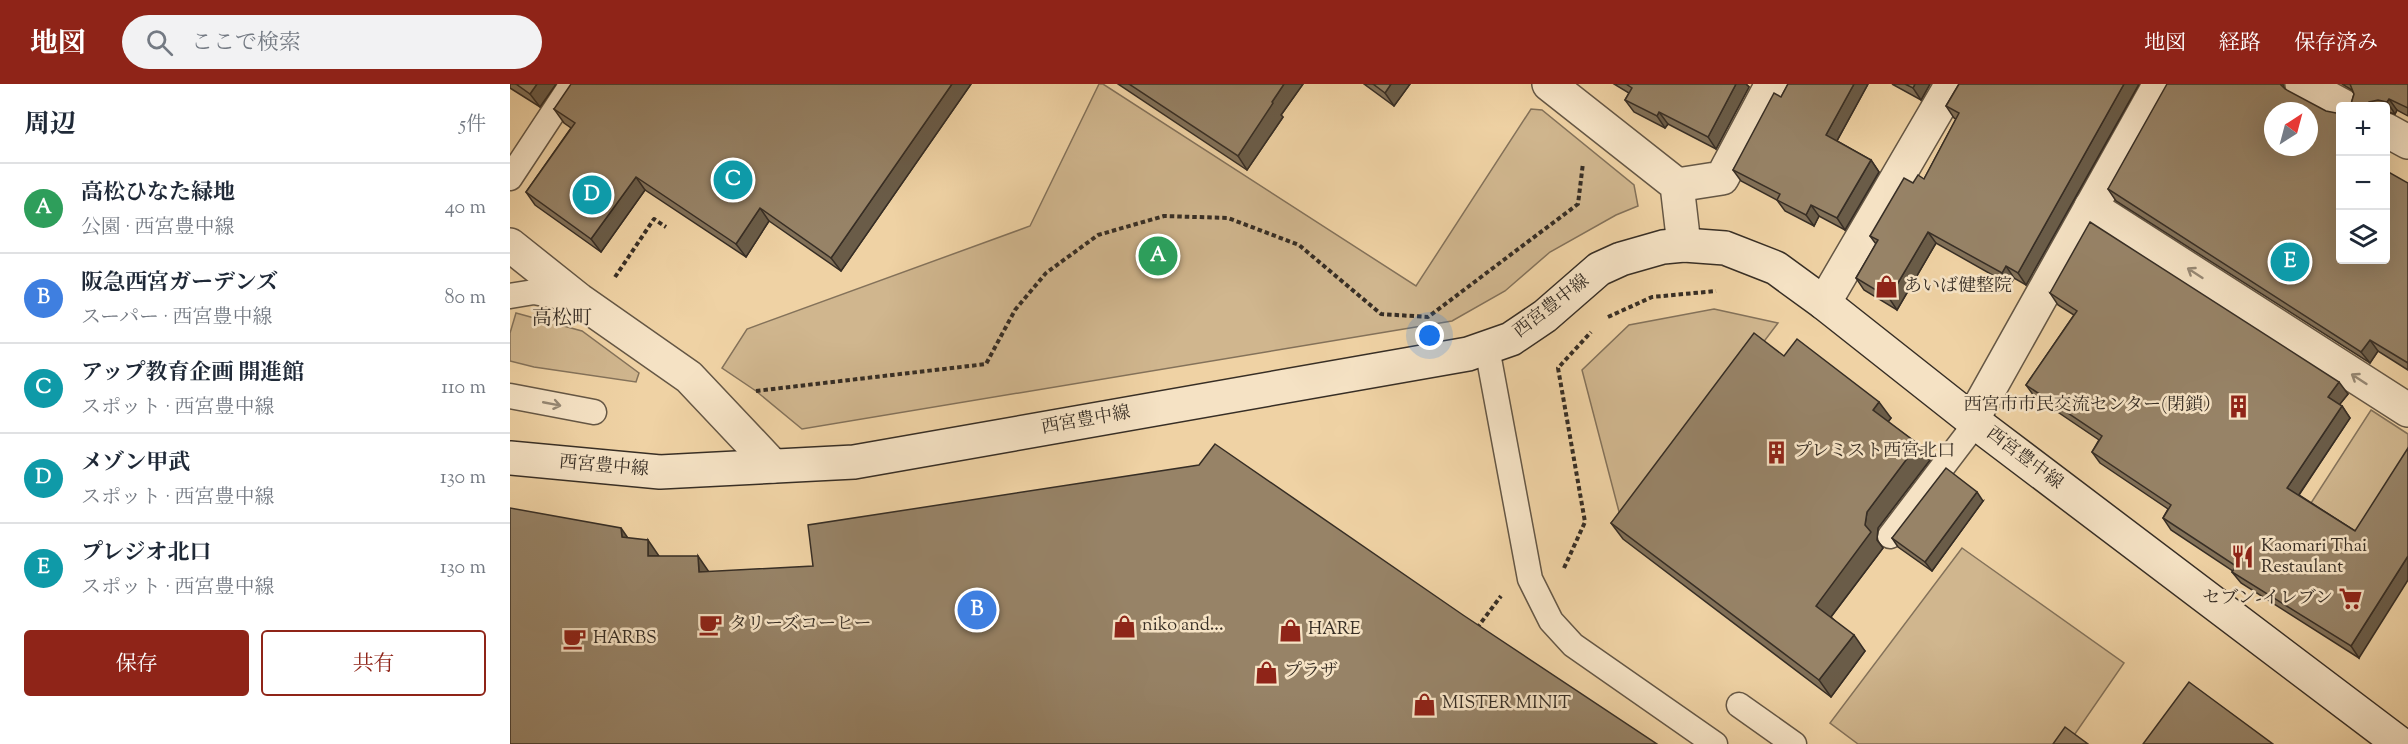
<!DOCTYPE html>
<html lang="ja">
<meta charset="utf-8">
<style>
body{margin:0;font-family:"Sorts Mill Goudy","Noto Serif JP",serif;background:#f2f2f3;color:#1f2937}
.controls{position:absolute;right:18px;top:18px;display:grid;overflow:hidden;border-radius:6px;box-shadow:0 6px 24px #0002}
.controls button{width:54px;height:54px;display:grid;place-items:center;padding:0;border:0;border-bottom:2px solid #e0e1e3;background:#fff;color:#1f2937;font:30px sans-serif}
.compass{position:absolute;left:1754px;top:18px;width:54px;height:54px;border-radius:50%;background:#fff;box-shadow:0 6px 24px #0002;rotate:36deg}
.you{position:absolute;left:920px;top:252px;width:21px;height:21px;margin:-15px;border:4px solid #fff;border-radius:50%;background:#1a73e8;box-shadow:0 0 0 9px #1a73e833}
.badge{display:grid;place-items:center;width:39px;height:39px;border-radius:50%;background:#8f2418;color:#fff;font-size:20px;font-weight:700}
.pin{position:absolute;translate:-50% -50%;border:3px solid #fff;box-shadow:0 2px 6px #0006}
.list{margin:0;padding:0;list-style:none}
h2{display:flex;justify-content:space-between;align-items:center;height:78px;margin:0;padding:0 24px;font-size:26px}
h2 small{font-size:20px;font-weight:400;color:#747a83}
.list li{display:grid;grid-template-columns:39px 1fr auto;gap:18px;align-items:center;box-sizing:border-box;height:90px;padding:0 24px;border-top:2px solid #e0e1e3}
.list b{display:block;font-size:22px;white-space:nowrap}
.list p{margin:0;font-size:20px;white-space:nowrap;color:#747a83}
.list em{font-size:20px;font-style:normal;color:#747a83}
.actions{display:flex;gap:12px;padding:18px 24px}
.actions a{flex:1;padding:14px 0;border:2px solid #8f2418;border-radius:6px;text-align:center;font-size:21px;color:#8f2418}
.actions .main{background:#8f2418;color:#fff}
.icon{flex:none;width:33px;height:33px;fill:none;stroke:currentColor;stroke-width:2;stroke-linecap:round;stroke-linejoin:round}
.map{position:relative;flex:none;width:1898px;height:660px;overflow:hidden}
header{display:flex;align-items:center;gap:36px;box-sizing:border-box;height:84px;padding:0 30px;background:#8f2418;color:#fff}
header strong{font-size:28px}
nav{display:flex;gap:33px;margin-inline-start:auto;font-size:21px}
.search{width:420px;height:54px;background:#f2f2f3;display:flex;align-items:center;gap:15px;box-sizing:border-box;padding:0 21px;border-radius:33px;color:#747a83;font-size:22px}
main{display:flex}
aside{flex:1;background:#fff}
.map>svg:first-child{display:block}
</style>
<header>
<strong>地図</strong>
<div class="search"><svg class="icon" aria-label="search" viewBox="0 0 24 24"><circle cx="10" cy="10" r="6"/><path d="M15 15l6 6"/></svg>ここで検索</div>
<nav><a>地図</a><a>経路</a><a>保存済み</a></nav>
</header>
<main>
<aside>
<h2>周辺<small>5件</small></h2>
<ul class="list">
<li><span class="badge" style="background:#2e9e5b">A</span><div><b>高松ひなた緑地</b><p>公園 · 西宮豊中線</p></div><em>40 m</em></li>
<li><span class="badge" style="background:#3f7fe0">B</span><div><b>阪急西宮ガーデンズ</b><p>スーパー · 西宮豊中線</p></div><em>80 m</em></li>
<li><span class="badge" style="background:#0f9aa8">C</span><div><b>アップ教育企画 開進館</b><p>スポット · 西宮豊中線</p></div><em>110 m</em></li>
<li><span class="badge" style="background:#0f9aa8">D</span><div><b>メゾン甲武</b><p>スポット · 西宮豊中線</p></div><em>130 m</em></li>
<li><span class="badge" style="background:#0f9aa8">E</span><div><b>プレジオ北口</b><p>スポット · 西宮豊中線</p></div><em>130 m</em></li>
</ul>
<div class="actions"><a class="main">保存</a><a>共有</a></div>
</aside>
<div class="map">
<svg width="1898" height="660" viewBox="0 0 1898 660">
<rect width="100%" height="100%" fill="#efd2a4"/>
<filter id="stains"><feTurbulence type="fractalNoise" baseFrequency=".00333" numOctaves="4"/><feColorMatrix values="0 0 0 0 .2 0 0 0 0 .09 0 0 0 0 .02 0 0 0 .5 -.17"/></filter>
<radialGradient id="worn" r=".72"><stop offset=".6" stop-color="#630" stop-opacity="0"/><stop offset="1" stop-color="#630" stop-opacity=".3"/></radialGradient>
<g fill="#d0b68e" stroke="#84725a" stroke-width="1.5">
<path d="M589,0H593L906,202L1021,25L1032,26L1124,101L1128,122L1106,131L1040,168L995,207L942,237L292,345L246,307L212,284L237,245L520,142Z"/>
<path d="M1204,225L1268,239L1113,443L1072,286L1119,241Z"/>
<path d="M6,229L72,247L129,289L126,298L24,283L0,277V249Z"/>
<path d="M1861,326L1898,350V376L1851,451L1801,419Z"/>
<path d="M1452,464L1614,579L1558,660H1348L1320,639Z"/>
</g>
<g fill="none" stroke-linecap="round" stroke-linejoin="round">
<defs>
<g id="lane">
<path d="M0,94L62,0"/>
<path d="M0,212L24,208L66,216"/>
<path d="M977,264L1020,495L1041,537L1063,561L1205,660"/>
<path d="M0,312L84,328"/>
<path d="M1380,452L1466,339"/>
<path d="M1229,621L1284,660"/>
</g>
<g id="street">
<path d="M1039,0L1167,101L1174,161"/>
<path d="M1792,0L1833,22"/>
<path d="M1876,46L1898,58"/>
<path d="M1167,101L1212,94L1262,0"/>
<path d="M1581,123L1898,326"/>
<path d="M0,161L69,216L179,293L263,382"/>
<path d="M1314,219L1442,0"/>
<path d="M1462,336L1650,0"/>
</g>
<path id="secondary" d="M0,374L150,388L344,378L958,270L1001,255L1035,232L1089,185L1111,175L1153,163L1174,161L1215,164L1266,184L1314,219L1462,336L1890,660"/>
</defs>
<use href="#lane" stroke="#655745" stroke-width="27"/>
<use href="#street" stroke="#655745" stroke-width="36"/>
<use href="#secondary" stroke="#372e25" stroke-width="36"/>
<g stroke="#372e25" stroke-width="4" stroke-dasharray="4.5 3" stroke-linecap="butt">
<path d="M105,193L144,135L156,143"/>
<path d="M1098,233L1142,213L1206,207"/>
<path d="M246,307L476,280L505,226L536,189L588,151L654,132L718,134L789,161L871,230L918,233L1068,120L1073,79"/>
<path d="M1054,484L1075,438L1048,284L1081,248"/>
<path d="M967,544L991,512"/>
</g>
<use href="#lane" stroke="#f5e2c4" stroke-width="24"/>
<use href="#street" stroke="#f5e2c4" stroke-width="33"/>
<use href="#secondary" stroke="#f5e2c4" stroke-width="33"/>
</g>
<g fill="#827159" stroke="#372e25" stroke-width="1.5">
<path d="M0,0H46L30,23L0,4Z"/>
<path d="M461,0L331,187L259,137L236,173L135,106L91,168L25,121L16,108L61,44L54,39L44,25Z"/>
<path d="M608,0H793L771,31L773,33L737,86Z"/>
<path d="M854,0H900L884,22Z"/>
<path d="M1104,0H1236L1239,3L1206,65L1158,40L1155,44L1124,28L1115,16L1119,9Z"/>
<path d="M1278,0H1358L1327,57L1361,76L1369,88L1335,146L1309,132L1304,142L1275,127L1267,116L1231,97L1223,86L1271,13Z"/>
<path d="M1382,0H1420L1411,16Z"/>
<path d="M1449,0H1629L1516,201L1504,194L1500,201L1426,159L1387,226L1354,206L1346,194L1366,160L1360,152L1403,99L1414,95L1446,35L1444,34L1436,22Z"/>
<path d="M1773,0L1830,176L1898,99V286L1868,267L1860,279L1606,117L1598,105Z"/>
<path d="M1832,0H1898V32L1887,26L1885,30L1875,27V22H1838L1841,20L1844,10L1842,6Z"/>
<path d="M1540,209L1838,310L1829,321L1832,322L1840,334L1789,411L1845,447L1849,574L1731,499L1722,488L1723,487L1661,446L1653,434L1658,425L1590,379L1582,368L1589,356L1524,312L1516,301L1564,231L1548,221Z"/>
<path d="M1274,272L1381,334L1378,338L1408,360L1420,376L1368,444L1367,456L1373,464L1321,533L1355,567L1321,613L1113,455L1101,439Z"/>
<path d="M1473,417L1422,487L1388,463L1382,454Z"/>
</g>
<g fill="#6a5c48" stroke="#372e25" stroke-width="1.5">
<path d="M27,0H46L30,23L20,10Z"/>
<path d="M442,0H461L331,187L321,174Z"/>
<path d="M774,0H793L771,31L773,33L737,86L728,72L762,18Z"/>
<path d="M881,0H900L884,22L875,9Z"/>
<path d="M1226,0H1236L1239,3L1206,65L1198,53Z"/>
<path d="M1344,0H1358L1324,62L1316,51Z"/>
<path d="M1405,0H1420L1411,16L1403,4Z"/>
<path d="M1614,0H1629L1516,201L1508,189Z"/>
<path d="M1879,15L1887,26L1885,30L1877,18Z"/>
<path d="M1149,28L1158,40L1155,44L1147,32Z"/>
<path d="M1361,76L1369,88L1335,146L1327,134Z"/>
<path d="M126,93L135,106L91,168L81,155Z"/>
<path d="M1301,121L1309,132L1304,142L1296,131Z"/>
<path d="M250,124L259,137L236,173L226,160Z"/>
<path d="M1418,148L1426,159L1387,226L1379,214Z"/>
<path d="M1496,182L1504,194L1500,201L1492,189Z"/>
<path d="M1860,256L1868,267L1860,279L1851,268Z"/>
<path d="M1829,298L1838,310L1826,325L1818,313Z"/>
<path d="M1369,318L1381,334L1374,343L1363,326Z"/>
<path d="M1832,322L1840,334L1786,415L1777,404Z"/>
<path d="M1408,360L1420,376L1368,444L1367,456L1373,464L1317,538L1306,522L1355,441L1357,428Z"/>
<path d="M1467,408L1473,417L1422,487L1415,478Z"/>
<path d="M111,444L122,460L112,453Z"/>
<path d="M138,456L149,472H138Z"/>
<path d="M188,472L199,488H189Z"/>
<path d="M1898,472V496L1849,574L1841,562Z"/>
<path d="M1344,551L1355,567L1321,613L1309,596Z"/>
</g>
<g fill="#978367" stroke="#372e25" stroke-width="1.5" fill-rule="evenodd">
<path d="M6,0H27L20,10Z"/>
<path d="M61,0H442L321,174L250,124L226,160L126,93L81,155L16,108L65,39L44,25Z"/>
<path d="M619,0H774L762,18L763,19L728,72Z"/>
<path d="M863,0H881L875,9Z"/>
<path d="M1116,0H1226L1198,53L1149,28L1147,32L1115,16L1122,4Z"/>
<path d="M1278,0H1344L1316,51L1361,76L1327,134L1301,121L1296,131L1267,116L1270,110L1223,86L1264,9L1271,13Z"/>
<path d="M1395,0H1405L1403,4Z"/>
<path d="M1449,0H1614L1508,189L1496,182L1492,189L1418,148L1379,214L1346,194L1368,156L1360,152L1394,94L1403,99L1408,91L1414,95L1449,29L1436,22Z"/>
<path d="M1657,0H1770L1775,5L1816,27L1826,29L1830,28V176H1875V86L1898,99V279L1860,256L1851,268L1598,105ZM1763,27H1799V63H1763Z"/>
<path d="M1840,0H1898V24L1879,15L1877,18L1868,16L1859,18L1854,22H1838L1841,20L1844,10Z"/>
<path d="M1580,138L1829,298L1818,313L1832,322L1777,404L1845,447L1898,364V472L1841,562L1722,488L1726,482L1653,434L1661,421L1582,368L1592,352L1516,301L1567,227L1540,209Z"/>
<path d="M1244,249L1274,272L1287,255L1369,318L1363,326L1408,360L1357,428L1355,441L1361,448L1306,522L1344,551L1309,596L1101,439Z"/>
<path d="M705,360L953,531L1147,660H0V424L111,444L112,453L138,456V472H188L189,488L303,482L298,441L689,381Z"/>
<path d="M1436,384L1467,408L1415,478L1382,454Z"/>
<path d="M1679,598L1763,660H1633Z"/>
<path d="M1555,643L1578,660H1543Z"/>
</g>
<defs><path id="oneway-shaft" d="M-6 0H5M1.5-3L5.5 0L1.5 3" fill="none" stroke-width="1.6" stroke-linecap="round" stroke-linejoin="round" transform="scale(1.5)"/></defs>
<g stroke="#968874">
<use href="#oneway-shaft" transform="translate(1685 189) rotate(-147)"/>
<use href="#oneway-shaft" transform="translate(1849 295) rotate(-147)"/>
<use href="#oneway-shaft" transform="translate(42 320) rotate(11)"/>
</g>
<defs>
<symbol id="shop-bare" viewBox="-9 -9 18 18"><path d="M-5-2.5h2.3a2.7 3.5 0 0 1 5.4 0H5L5.5 6h-11ZM-1.5-2.5h3a1.5 2.3 0 0 0-3 0Z" fill="#8f2418" stroke="#f5e2c4" stroke-width="2.5" paint-order="stroke"/></symbol>
<symbol id="building-bare" viewBox="-9 -9 18 18"><path d="M-4-6H4V6H1V3H-1V6H-4ZM-2.5-4.3h1.7v1.8h-1.7ZM.8-4.3h1.7v1.8H.8ZM-2.5-1h1.7V.8h-1.7ZM.8-1h1.7V.8H.8Z" fill="#8f2418" stroke="#f5e2c4" stroke-width="2.5" paint-order="stroke"/></symbol>
<symbol id="restaurant-bare" viewBox="-9 -9 18 18"><path d="M-5-6h1v4h1v-4h1v4h1v-4h1v5L-1.5 .5V6h-2V.5L-5-1ZM5-6V6H3V1.5H1.5Q1.5-4 5-6Z" fill="#8f2418" stroke="#f5e2c4" stroke-width="2.5" paint-order="stroke"/></symbol>
<symbol id="supermarket-bare" viewBox="-9 -9 18 18"><path d="M-6-5.5h2.5l.6 2H6L4.5 2H-2.5L-4.4-4H-6ZM-1.5 3.2a1.3 1.3 0 1 0 .1 0ZM3 3.2a1.3 1.3 0 1 0 .1 0Z" fill="#8f2418" stroke="#f5e2c4" stroke-width="2.5" paint-order="stroke"/></symbol>
<symbol id="cafe-bare" viewBox="-9 -9 18 18"><path d="M-5.5-4.5H6V0H3Q3 3.5 0 3.5H-2.5Q-5.5 3.5-5.5 0ZM3-3.2v2h1.7v-2ZM-6 4.5H4V6H-6Z" fill="#8f2418" stroke="#f5e2c4" stroke-width="2.5" paint-order="stroke"/></symbol>
</defs>
<g fill-rule="evenodd">
<use href="#shop-bare" x="1360" y="186" width="33" height="33"/>
<use href="#building-bare" x="1712" y="306" width="33" height="33"/>
<use href="#building-bare" x="1250" y="352" width="33" height="33"/>
<use href="#restaurant-bare" x="1716" y="456" width="33" height="33"/>
<use href="#supermarket-bare" x="1824" y="498" width="33" height="33"/>
<use href="#cafe-bare" x="184" y="524" width="33" height="33"/>
<use href="#shop-bare" x="598" y="526" width="33" height="33"/>
<use href="#shop-bare" x="764" y="530" width="33" height="33"/>
<use href="#cafe-bare" x="48" y="538" width="33" height="33"/>
<use href="#shop-bare" x="740" y="572" width="33" height="33"/>
<use href="#shop-bare" x="898" y="604" width="33" height="33"/>
</g>
<g text-anchor="middle" dominant-baseline="central" stroke-width="5" stroke-linejoin="round" paint-order="stroke">
<g font-size="18" fill="#372e25" stroke="#f5e2c4" text-anchor="start">
<text x="1394" y="203">あいば健整院</text>
<text x="1711" y="322" text-anchor="end">西宮市市民交流センター(閉鎖）</text>
<text x="1284" y="368">プレミスト西宮北口</text>
<text x="1751" y="463">Kaomari Thai<tspan x="1751" dy="21">Restaulant</tspan></text>
<text x="1823" y="515" text-anchor="end">セブン-イレブン</text>
<text x="219" y="541">タリーズコーヒー</text>
<text x="632" y="542">niko and...</text>
<text x="798" y="546">HARE</text>
<text x="83" y="555">HARBS</text>
<text x="774" y="588">プラザ</text>
<text x="932" y="620">MISTER MINIT</text>
</g>
<g font-size="18" fill="#372e25" stroke="#f5e2c4">
<text transform="translate(1042 223) rotate(-38)">西宮豊中線</text>
<text transform="translate(576 337) rotate(-10)">西宮豊中線</text>
<text transform="translate(1514 375) rotate(37)">西宮豊中線</text>
<text transform="translate(94 383) rotate(5)">西宮豊中線</text>
</g>
<g font-size="20" fill="#372e25" stroke="#f5e2c4">
<text x="52" y="235">高松町</text>
</g>
</g>
<rect width="100%" height="100%" filter="url(#stains)"/>
<rect width="100%" height="100%" fill="url(#worn)"/>
</svg>
<div class="controls">
<button>+</button>
<button>−</button>
<button><svg class="icon" aria-label="layers" viewBox="0 0 24 24"><path d="M12 4l9 5-9 5-9-5zM3 14l9 5 9-5"/></svg></button>
</div>
<svg class="compass" viewBox="-18 -18 36 36"><path d="M0-13l5 13h-10z" fill="#e53935"/><path d="M0 13l5-13h-10z" fill="#747a83"/></svg>
<div class="you"></div>
<div class="pin badge" style="left:648px;top:172px;background:#2e9e5b">A</div>
<div class="pin badge" style="left:467px;top:526px;background:#3f7fe0">B</div>
<div class="pin badge" style="left:223px;top:96px;background:#0f9aa8">C</div>
<div class="pin badge" style="left:82px;top:111px;background:#0f9aa8">D</div>
<div class="pin badge" style="left:1780px;top:178px;background:#0f9aa8">E</div>
</div>
</main>
